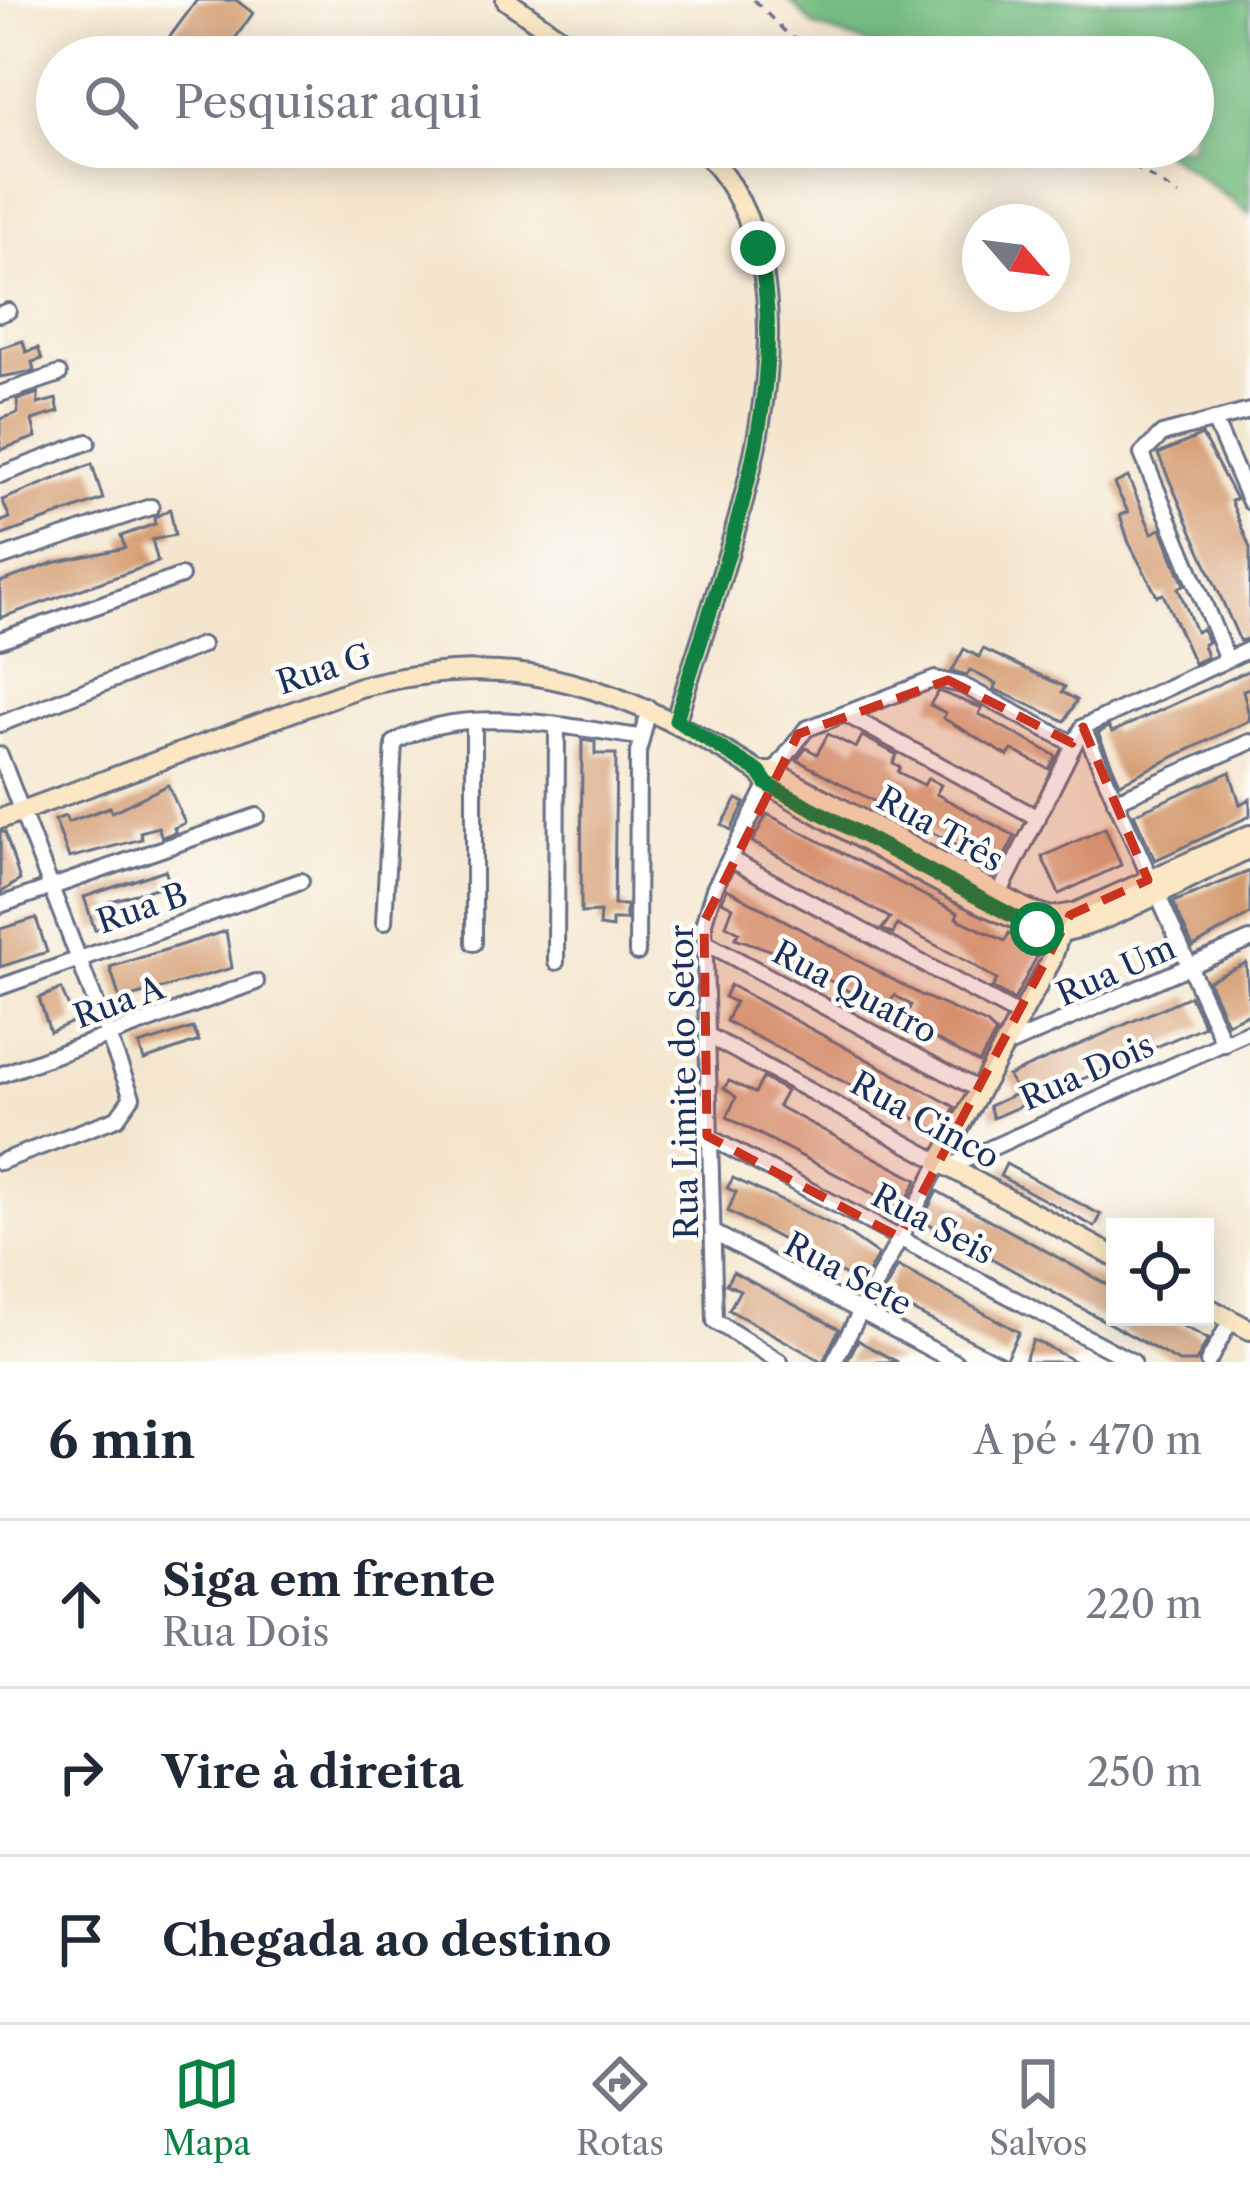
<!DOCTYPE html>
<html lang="pt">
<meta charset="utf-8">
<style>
body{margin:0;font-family:"Libre Caslon Text",serif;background:#f6f6f7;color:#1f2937}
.controls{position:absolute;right:36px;bottom:36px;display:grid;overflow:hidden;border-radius:0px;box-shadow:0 6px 30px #0003}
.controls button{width:108px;height:108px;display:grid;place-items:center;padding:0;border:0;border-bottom:3px solid #e0e1e3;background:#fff;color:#1f2937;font:60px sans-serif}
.compass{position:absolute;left:962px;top:204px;width:108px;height:108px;border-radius:50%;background:#fff;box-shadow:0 6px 30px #0003;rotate:118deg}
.stop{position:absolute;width:36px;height:36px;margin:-27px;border:9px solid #0b8043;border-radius:50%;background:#fff}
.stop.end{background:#0b8043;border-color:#fff;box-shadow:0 3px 12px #0008}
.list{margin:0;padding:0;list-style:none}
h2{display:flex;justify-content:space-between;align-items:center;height:156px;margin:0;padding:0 48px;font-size:51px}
h2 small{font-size:39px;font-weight:400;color:#747a83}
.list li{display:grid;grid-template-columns:78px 1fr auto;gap:36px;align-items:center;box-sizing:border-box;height:168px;padding:0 48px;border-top:3px solid #e0e1e3}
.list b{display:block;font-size:45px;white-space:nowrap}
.list p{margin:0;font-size:39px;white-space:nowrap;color:#747a83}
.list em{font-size:39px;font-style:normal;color:#747a83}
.icon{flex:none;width:66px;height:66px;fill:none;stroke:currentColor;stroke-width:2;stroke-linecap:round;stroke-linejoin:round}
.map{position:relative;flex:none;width:1250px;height:1362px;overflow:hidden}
.search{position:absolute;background:#fff;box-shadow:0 6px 30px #0003;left:36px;right:36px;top:36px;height:132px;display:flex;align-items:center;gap:30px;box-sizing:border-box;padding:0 42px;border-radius:66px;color:#747a83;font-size:45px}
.sheet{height:660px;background:#fff}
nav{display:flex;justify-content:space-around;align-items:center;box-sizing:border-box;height:168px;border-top:3px solid #e0e1e3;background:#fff;font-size:33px;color:#747a83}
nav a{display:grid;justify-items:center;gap:6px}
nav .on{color:#0b8043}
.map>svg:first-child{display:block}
</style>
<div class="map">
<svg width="1250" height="1362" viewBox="0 0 1250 1362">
<rect width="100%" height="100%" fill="#fdfcf7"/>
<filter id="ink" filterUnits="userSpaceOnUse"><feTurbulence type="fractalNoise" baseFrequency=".00833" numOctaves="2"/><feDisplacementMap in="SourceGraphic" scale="24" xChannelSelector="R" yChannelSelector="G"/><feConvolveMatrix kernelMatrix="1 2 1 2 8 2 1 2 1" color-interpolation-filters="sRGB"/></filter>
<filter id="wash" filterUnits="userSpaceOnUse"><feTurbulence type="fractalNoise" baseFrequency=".004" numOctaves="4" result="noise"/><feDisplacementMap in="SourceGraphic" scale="48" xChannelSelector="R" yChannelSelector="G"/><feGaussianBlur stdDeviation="2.7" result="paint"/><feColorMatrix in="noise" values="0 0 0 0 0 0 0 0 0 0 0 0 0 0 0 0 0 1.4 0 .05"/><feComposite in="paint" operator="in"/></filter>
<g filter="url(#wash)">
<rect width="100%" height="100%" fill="#f4e6ce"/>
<path fill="#76bc81" stroke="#487670" stroke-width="3" d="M789,0H1250V214L1158,147H1193V57H908L816,27Z"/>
<g id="blocks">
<g fill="#d49b70">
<path d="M197,0H236L253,13L222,57H178L163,46Z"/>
<path d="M23,341L26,352L38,348L42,359L32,362L34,371L0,377V348Z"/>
<path d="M38,393V404L56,399L59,412L32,420L36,437L0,450V419L18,413L17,400Z"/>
<path d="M1202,435L1236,499L1231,501L1250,548V638L1240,641L1158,454Z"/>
<path d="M92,464L103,499L0,536V522L10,518L2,500Z"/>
<path d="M1128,477L1152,533L1161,529L1184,585L1178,588L1184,602L1196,632L1202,629L1208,642L1203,645L1207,657L1194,663L1163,594L1157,596L1129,543L1120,515L1128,512L1114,484Z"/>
<path d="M170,509L175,535L152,540L158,562L0,618V582L53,563L125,548L121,536L155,524L154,518Z"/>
<path d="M964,649L979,657L983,649L1065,687L1062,692L1077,700L1065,721L994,689L996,684L970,670L967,675L952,671Z"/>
<path d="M1250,670V688L1243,690L1250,720L1120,783L1098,733L1109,727L1112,732Z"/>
<path d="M938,691L982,708L979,714L1056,756L1049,769L1012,750L1008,756L943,718L946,713L930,705Z"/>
<path d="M828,734L856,748L862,736L897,755L893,763L900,767L898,772L924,785L928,778L941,785L936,794L1015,836L999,868L797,760L806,748L817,754Z"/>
<path d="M582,740L595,742V754H616L614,905H626V920H612V928L599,926L600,912L581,913Z"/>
<path d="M1230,772L1240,804L1250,799V816L1155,860L1134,814Z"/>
<path d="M168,785L185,823L174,828L176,832L162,837L158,827L140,832L142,839L69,858L55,820L65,816L68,822L110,807L112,812Z"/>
<path d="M737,799L745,803L731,830L722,825Z"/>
<path d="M767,814L958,913L956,918L1005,941L1009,933L1041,949L1014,1000L992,988L997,980L970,963L897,925L893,934L882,929L890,918L752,842Z"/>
<path d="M1105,828L1121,865L1059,894L1042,857Z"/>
<path d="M0,832H5L20,880L0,893Z"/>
<path d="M165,870L170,884L108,902L117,922L95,930L84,897Z"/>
<path d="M1250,871V914L1193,947L1173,902Z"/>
<path d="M727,889L921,995L987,1024L996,1033L979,1063L903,1021L911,1005L894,995L885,1012L785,955L735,938L739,932L726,925L733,907L722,901Z"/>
<path d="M36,918L47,952L0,967V929Z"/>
<path d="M226,931L232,968L120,1000L110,967Z"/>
<path d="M1246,963L1250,1013L1227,1023L1208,981Z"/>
<path d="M730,985L955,1107L941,1132L726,1021L735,1002L724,997Z"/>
<path d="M61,989L75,1021L50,1032L39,998Z"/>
<path d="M1190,996L1204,1026L993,1118L989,1106L1018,1093L1008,1076Z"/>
<path d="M193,1028L199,1041L144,1060L139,1045Z"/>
<path d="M763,1078L786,1091L778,1106L917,1180L902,1209L727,1117L736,1097L724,1088L729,1081L755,1093Z"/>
<path d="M1006,1164L1101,1215L1095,1227L1000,1176Z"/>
<path d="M733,1178L841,1229L878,1255L862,1284L823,1264L820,1270L807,1263L811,1255L728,1211L736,1192L727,1188Z"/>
<path d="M937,1191L1115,1289V1317H1165L1208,1339L1196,1362H1179L922,1220Z"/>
<path d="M898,1266L1019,1332L1006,1358L882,1295Z"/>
<path d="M733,1272L839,1329L823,1362L729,1310L740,1290L726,1284Z"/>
<path d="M858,1340L864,1344L898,1362H847Z"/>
<path d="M1033,1340L1044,1345L1076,1362H1024Z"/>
</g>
</g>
</g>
<g filter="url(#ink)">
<use href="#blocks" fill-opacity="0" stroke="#676f85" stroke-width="3"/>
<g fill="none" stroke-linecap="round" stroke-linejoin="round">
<defs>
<g id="street">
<path d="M0,314L8,311"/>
<path d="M0,394L59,374"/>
<path d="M1214,420L1250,502"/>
<path d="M0,475L88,442"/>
<path d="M0,558L151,507"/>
<path d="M0,640L181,576"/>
<path d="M1227,659L1142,454L1162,434L1250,411"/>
<path d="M845,714L1038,818"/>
<path d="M474,721V943"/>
<path d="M0,724L202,645"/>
<path d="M1083,727L1224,1044"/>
<path d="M0,755L132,1097L117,1118L0,1162"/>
<path d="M1115,801L1250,742"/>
<path d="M730,859L1020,1016"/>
<path d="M996,900L1083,727L1250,649"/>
<path d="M0,905L257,816"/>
<path d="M384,922L394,743C458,702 568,727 639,737"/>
<path d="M705,942L979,1090"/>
<path d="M637,953L638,753L649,708"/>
<path d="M556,962L557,725"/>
<path d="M0,987L301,881"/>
<path d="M707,1035L940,1162L834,1362"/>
<path d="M1003,1047L1250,940"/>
<path d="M0,1075L256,982"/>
<path d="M707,1136L1133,1362"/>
<path d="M949,1167L1250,1031"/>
<path d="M716,1234L955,1362"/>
<path d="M780,1362L715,1321L704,922L714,889L774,772L806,729L935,679L962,685L1072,743"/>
<path d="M1208,1362L1231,1320"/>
</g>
<g id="secondary">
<path d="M506,0L587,57"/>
<path d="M676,720C723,559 844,286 699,147"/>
<path d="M759,772H774L1026,909L1051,917L1075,913L1250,835"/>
<path d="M0,819L360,687C519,646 625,688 759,772L768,785C820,813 1017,937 1064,931C1107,925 1206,868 1250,848"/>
<path d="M1063,923L1051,961L940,1162L1115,1257"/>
<path d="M1205,1306L1250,1330"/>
</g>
</defs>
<use href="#street" stroke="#676f85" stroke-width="20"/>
<use href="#secondary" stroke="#676f85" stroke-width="24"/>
<g stroke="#676f85" stroke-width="3" stroke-dasharray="9 9" stroke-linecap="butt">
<path d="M754,0L789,36L840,57"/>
<path d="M1102,147L1179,195"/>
</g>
<use href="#street" stroke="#fff" stroke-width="14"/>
<use href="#secondary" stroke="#fbe7c3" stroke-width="18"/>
</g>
</g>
<g fill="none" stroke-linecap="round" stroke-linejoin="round" filter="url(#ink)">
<path stroke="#0b8043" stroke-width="15" d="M758,248C795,398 718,576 676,720L759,772L767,784L1037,929"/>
</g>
<path fill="#c8321e" fill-opacity="0.2" stroke="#c8321e" stroke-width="9" stroke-dasharray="24 15" stroke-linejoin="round" d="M948,680L1072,743L1083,727L1148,880L1070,915L899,1237L707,1136L704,922L798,734Z"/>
<g text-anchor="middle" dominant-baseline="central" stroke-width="9" stroke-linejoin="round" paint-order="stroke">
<g font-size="33" fill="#1b2f5e" stroke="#fdfcf7">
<text transform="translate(324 669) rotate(-18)">Rua G</text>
<text transform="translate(940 829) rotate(29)">Rua Três</text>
<text transform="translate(142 908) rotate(-19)">Rua B</text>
<text transform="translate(1116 971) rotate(-24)">Rua Um</text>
<text transform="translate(855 992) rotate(28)">Rua Quatro</text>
<text transform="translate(119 1002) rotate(-20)">Rua A</text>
<text transform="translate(1087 1072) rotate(-24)">Rua Dois</text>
<text transform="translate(684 1082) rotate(-91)">Rua Limite do Setor</text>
<text transform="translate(925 1120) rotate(29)">Rua Cinco</text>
<text transform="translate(933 1224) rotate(28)">Rua Seis</text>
<text transform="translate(848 1274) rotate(28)">Rua Sete</text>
</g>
</g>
</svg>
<div class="controls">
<button><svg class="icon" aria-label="locate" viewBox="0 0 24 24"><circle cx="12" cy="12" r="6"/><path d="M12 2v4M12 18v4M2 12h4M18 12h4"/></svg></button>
</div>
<svg class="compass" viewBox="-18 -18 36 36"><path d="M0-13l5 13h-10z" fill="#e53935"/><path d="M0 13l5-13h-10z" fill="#747a83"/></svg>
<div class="stop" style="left:1037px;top:929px"></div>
<div class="stop end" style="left:758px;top:248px"></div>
<div class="search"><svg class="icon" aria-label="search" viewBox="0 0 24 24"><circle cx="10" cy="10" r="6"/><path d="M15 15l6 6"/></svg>Pesquisar aqui</div>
</div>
<section class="sheet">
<h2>6 min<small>A pé · 470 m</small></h2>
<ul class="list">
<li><svg class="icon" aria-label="ahead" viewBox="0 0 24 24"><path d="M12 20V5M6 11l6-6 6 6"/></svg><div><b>Siga em frente</b><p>Rua Dois</p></div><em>220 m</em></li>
<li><svg class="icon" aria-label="right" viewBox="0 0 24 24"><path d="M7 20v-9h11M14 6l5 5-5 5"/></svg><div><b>Vire à direita</b></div><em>250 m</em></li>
<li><svg class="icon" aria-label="arrive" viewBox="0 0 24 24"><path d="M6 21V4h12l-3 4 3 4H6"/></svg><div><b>Chegada ao destino</b></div></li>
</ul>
</section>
<nav>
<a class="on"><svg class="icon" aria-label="map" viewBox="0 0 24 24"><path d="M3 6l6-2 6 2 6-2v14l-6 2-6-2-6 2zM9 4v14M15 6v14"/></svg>Mapa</a>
<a><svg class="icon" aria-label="directions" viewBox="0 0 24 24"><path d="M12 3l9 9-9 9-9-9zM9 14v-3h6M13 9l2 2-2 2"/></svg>Rotas</a>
<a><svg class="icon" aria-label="saved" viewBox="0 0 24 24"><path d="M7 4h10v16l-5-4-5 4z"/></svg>Salvos</a>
</nav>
